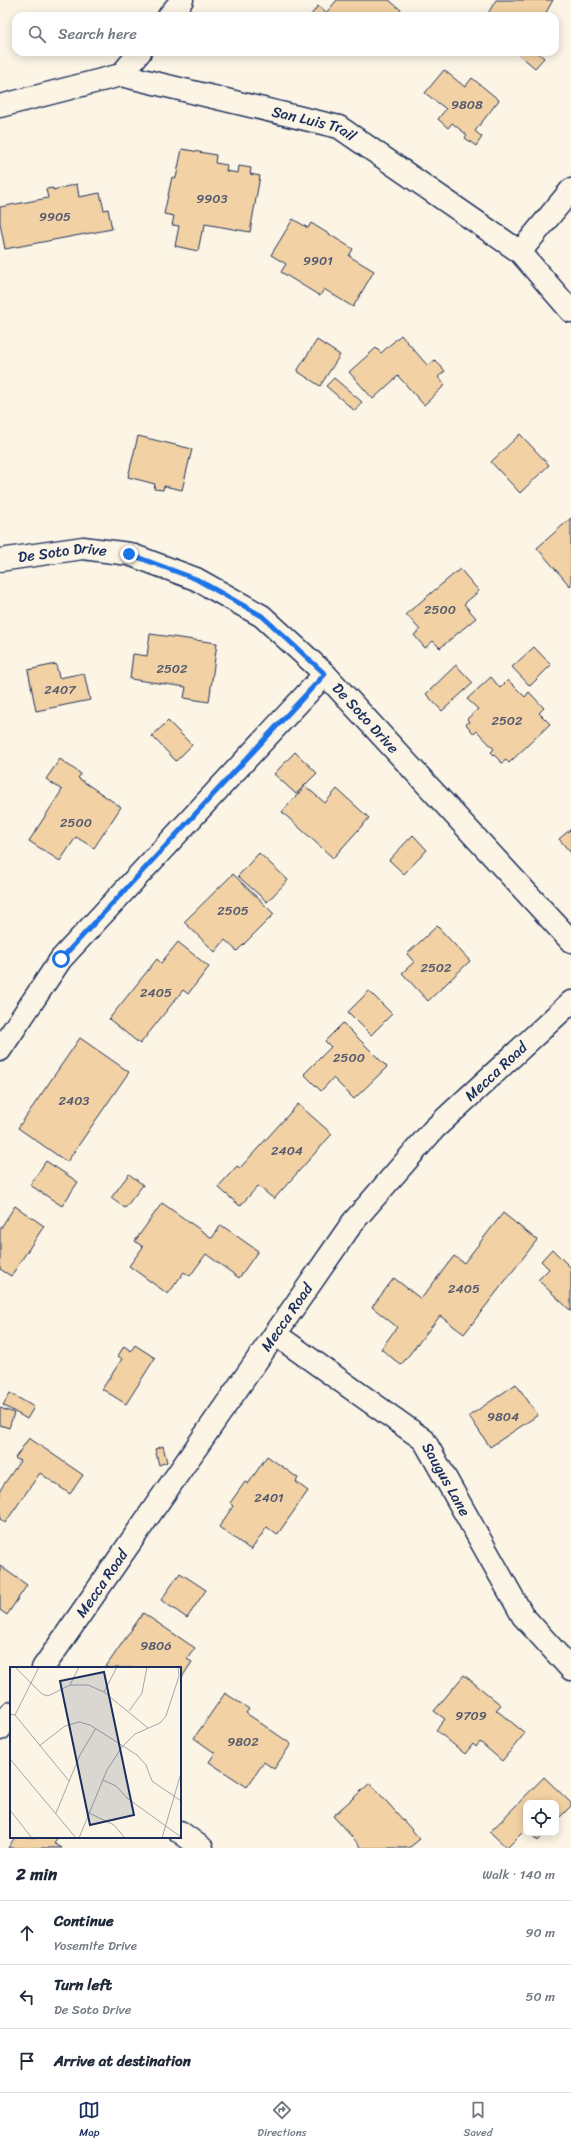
<!DOCTYPE html>
<meta charset="utf-8">
<style>
body{margin:0;font-family:Sriracha,sans-serif;background:#f2f2f3;color:#1f2937}
.controls{position:absolute;right:12px;bottom:12px;display:grid;overflow:hidden;border-radius:8px;box-shadow:0 2px 10px #0003}
.controls button{width:36px;height:36px;display:grid;place-items:center;padding:0;border:0;border-bottom:1px solid #e0e1e3;background:#fff;color:#1f2937;font:20px sans-serif}
.stop{position:absolute;width:12px;height:12px;margin:-9px;border:3px solid #1a73e8;border-radius:50%;background:#fff}
.stop.end{background:#1a73e8;border-color:#fff;box-shadow:0 1px 4px #0008}
.list{margin:0;padding:0;list-style:none}
h2{display:flex;justify-content:space-between;align-items:center;height:52px;margin:0;padding:0 16px;font-size:17px}
h2 small{font-size:13px;font-weight:400;color:#747a83}
.list li{display:grid;grid-template-columns:26px 1fr auto;gap:12px;align-items:center;box-sizing:border-box;height:64px;padding:0 16px;border-top:1px solid #e0e1e3}
.list b{display:block;font-size:15px;white-space:nowrap}
.list p{margin:0;font-size:13px;white-space:nowrap;color:#747a83}
.list em{font-size:13px;font-style:normal;color:#747a83}
.icon{flex:none;width:22px;height:22px;fill:none;stroke:currentColor;stroke-width:2;stroke-linecap:round;stroke-linejoin:round}
.map{position:relative;flex:none;width:571px;height:1848px;overflow:hidden}
.search{position:absolute;background:#fff;box-shadow:0 2px 10px #0003;left:12px;right:12px;top:12px;height:44px;display:flex;align-items:center;gap:10px;box-sizing:border-box;padding:0 14px;border-radius:12px;color:#747a83;font-size:15px}
.sheet{height:244px;background:#fff}
nav{display:flex;justify-content:space-around;align-items:center;box-sizing:border-box;height:56px;border-top:1px solid #e0e1e3;background:#fff;font-size:11px;color:#747a83}
nav a{display:grid;justify-items:center;gap:2px}
nav .on{color:#1b2f5e}
.map>svg:first-child{display:block}
</style>
<div class="map">
<svg width="571" height="1848" viewBox="0 0 571 1848">
<rect width="100%" height="100%" fill="#fcf5e5"/>
<filter id="ink" filterUnits="userSpaceOnUse"><feTurbulence type="fractalNoise" baseFrequency=".025" numOctaves="2"/><feDisplacementMap in="SourceGraphic" scale="8" xChannelSelector="R" yChannelSelector="G"/><feConvolveMatrix kernelMatrix="1 2 1 2 8 2 1 2 1" color-interpolation-filters="sRGB"/></filter>
<g filter="url(#ink)">
<g fill="#f2d2a4" stroke="#1b2f5e">
<path d="M337,0H389L408,16H310L318,6L326,13Z"/>
<path d="M496,0H553L544,16H489L487,15Z"/>
<path d="M516,52H537L544,58L535,68Z"/>
<path d="M444,70L465,87L472,78L499,100L475,131L482,137L476,146L465,138L467,135L452,123L448,128L438,119L446,109L425,93Z"/>
<path d="M182,149L216,155L215,163L227,165L226,171L238,173L239,166L251,168L250,174L260,176L250,232L205,224L204,231H202L198,251L175,246L179,226L172,225L174,216L164,214L172,177L176,178Z"/>
<path d="M77,184L79,197L100,193L104,210L108,209L112,229L5,249L0,223V207L48,198L46,189L53,188V190Z"/>
<path d="M293,219L308,228L311,223L353,249L349,256L374,271L353,307L324,289L320,296L281,272L286,264L271,255Z"/>
<path d="M401,335L428,366L435,360L445,371L438,377L445,385L424,405L398,376L373,399L349,372L376,348L381,353Z"/>
<path d="M317,340L340,355L320,386L297,371Z"/>
<path d="M334,378L362,402L355,411L326,386Z"/>
<path d="M520,434L549,465L520,493L491,462Z"/>
<path d="M138,436L192,449L182,490L164,486L163,490L154,489L155,484L128,477Z"/>
<path d="M571,518V585L570,586L537,548Z"/>
<path d="M460,569L479,591L464,604L476,618L440,648L433,641L425,648L414,635L420,630L406,614Z"/>
<path d="M150,634L217,643L209,702L184,698L186,687L130,679L133,654L147,656Z"/>
<path d="M534,647L551,665L530,686L512,667Z"/>
<path d="M56,664L59,678L84,673L90,700L36,711L28,670Z"/>
<path d="M456,665L473,683L442,711L426,694Z"/>
<path d="M491,677L500,688L508,680L525,697L529,692L544,708L539,713L550,724L509,763L506,760L502,763L491,752L494,749L477,731L474,734L466,724L469,722L467,719L478,709L467,699Z"/>
<path d="M168,721L192,745L176,761L152,736Z"/>
<path d="M295,752L317,773L296,794L274,774Z"/>
<path d="M60,759L81,774L78,778L121,807L94,848L76,837L60,861L29,841L62,790L46,779Z"/>
<path d="M305,786L325,803L337,789L369,818L333,858L282,812Z"/>
<path d="M571,829V853L559,839Z"/>
<path d="M413,835L427,850L404,874L389,860Z"/>
<path d="M259,853L288,880L267,902L238,876Z"/>
<path d="M233,874L274,914L237,951L225,940L215,952L184,922Z"/>
<path d="M437,926L470,961L428,1001L402,973L414,962L407,954Z"/>
<path d="M178,942L209,967L188,994L183,990L140,1044L109,1019L157,959L161,963Z"/>
<path d="M369,991L392,1014L371,1035L348,1012Z"/>
<path d="M343,1023L387,1067L354,1099L333,1078L321,1091L304,1074L331,1047L325,1041Z"/>
<path d="M80,1038L129,1072L67,1162L18,1128Z"/>
<path d="M298,1104L332,1134L274,1199L258,1186L240,1206L218,1187L237,1166L240,1168Z"/>
<path d="M46,1161L78,1182L62,1206L30,1185Z"/>
<path d="M129,1174L143,1185L125,1208L111,1198Z"/>
<path d="M162,1203L212,1238L221,1225L258,1251L239,1278L206,1254L190,1276L184,1272L168,1294L129,1266L143,1247L135,1241Z"/>
<path d="M15,1206L44,1226L11,1276L0,1269V1229Z"/>
<path d="M503,1213L537,1240L464,1334L440,1316L401,1365L381,1349L397,1327L372,1307L394,1278L421,1299L454,1256L464,1263Z"/>
<path d="M552,1249L571,1268V1311L538,1280L549,1269L541,1261Z"/>
<path d="M135,1345L155,1358L126,1404L102,1389L122,1359L118,1356L124,1346L131,1351Z"/>
<path d="M516,1384L538,1415L490,1447L469,1416Z"/>
<path d="M10,1393L34,1407L27,1419L3,1405Z"/>
<path d="M0,1408L14,1413L9,1428L0,1425Z"/>
<path d="M29,1438L83,1475L70,1494L40,1473L5,1523L0,1519V1490L20,1461L15,1458Z"/>
<path d="M163,1446L167,1462L159,1465L155,1449Z"/>
<path d="M267,1456L298,1478L296,1482L308,1491L277,1535L267,1527L251,1550L219,1527L233,1506L230,1503L245,1482L248,1484Z"/>
<path d="M0,1566L27,1585L7,1615L0,1610Z"/>
<path d="M180,1573L206,1590L187,1618L161,1600Z"/>
<path d="M143,1613L195,1648L187,1659L192,1662L180,1680V1668H105Z"/>
<path d="M464,1675L501,1705L496,1710L525,1733L502,1761L480,1742L476,1747L473,1744L465,1754L436,1730L445,1719L434,1711Z"/>
<path d="M225,1693L249,1709L246,1713L291,1744L274,1769L264,1762L247,1787L209,1762L215,1753L194,1738Z"/>
<path d="M544,1777L571,1803V1806L556,1821V1803H526V1829L507,1848L490,1832Z"/>
<path d="M370,1783L420,1839L409,1848H362L333,1816Z"/>
<path d="M530,1833H545L538,1841Z"/>
<path d="M15,1837H58L54,1843L62,1848H8Z"/>
</g>
<g fill="none" stroke-linecap="round" stroke-linejoin="round">
<defs>
<g id="minor">
<path d="M169,16L182,0"/>
<path d="M121,75L140,52"/>
<path id="s1" d="M0,106L121,75L339,127L520,252L571,311"/>
<path d="M520,252L571,190"/>
<path id="s2" d="M0,560L83,548L129,554L196,579L262,616L325,674L571,941"/>
<path d="M0,1050L61,959L325,674"/>
<path id="s3" d="M275,1334L424,1440L523,1616L571,1669"/>
<path d="M180,1832L202,1848"/>
</g>
<g id="tertiary">
<path id="s4" d="M43,1668L353,1222L434,1129L571,1002"/>
<path d="M0,1729L11,1713"/>
</g>
</defs>
<use href="#minor" stroke="#1b2f5e" stroke-width="25"/>
<use href="#tertiary" stroke="#1b2f5e" stroke-width="25"/>
<use href="#minor" stroke="#fcf5e5" stroke-width="22"/>
<use href="#tertiary" stroke="#fcf5e5" stroke-width="22"/>
</g>
</g>
<g fill="none" stroke-linecap="round" stroke-linejoin="round" filter="url(#ink)">
<path stroke="#1a73e8" stroke-width="5" d="M61,959L325,674L262,616L196,579L129,554"/>
</g>
<g text-anchor="middle" dominant-baseline="central" stroke-width="3" stroke-linejoin="round" paint-order="stroke">
<g font-size="13" fill="#515870">
<text x="467" y="104">9808</text>
<text x="212" y="198">9903</text>
<text x="55" y="216">9905</text>
<text x="318" y="260">9901</text>
<text x="440" y="609">2500</text>
<text x="172" y="668">2502</text>
<text x="60" y="689">2407</text>
<text x="507" y="720">2502</text>
<text x="76" y="822">2500</text>
<text x="233" y="910">2505</text>
<text x="436" y="967">2502</text>
<text x="156" y="992">2405</text>
<text x="349" y="1057">2500</text>
<text x="74" y="1100">2403</text>
<text x="287" y="1150">2404</text>
<text x="464" y="1288">2405</text>
<text x="503" y="1416">9804</text>
<text x="269" y="1497">2401</text>
<text x="156" y="1645">9806</text>
<text x="471" y="1715">9709</text>
<text x="243" y="1741">9802</text>
</g>
<g font-size="15" fill="#1b2f5e" stroke="#fcf5e5">
<text stroke="none"><textPath href="#s1" startOffset="324">San Luis Trail</textPath></text>
<text stroke="none"><textPath href="#s2" startOffset="63">De Soto Drive</textPath></text>
<text stroke="none"><textPath href="#s2" startOffset="423">De Soto Drive</textPath></text>
<text stroke="none"><textPath href="#s4" startOffset="751">Mecca Road</textPath></text>
<text stroke="none"><textPath href="#s4" startOffset="427">Mecca Road</textPath></text>
<text stroke="none"><textPath href="#s3" startOffset="228">Saugus Lane</textPath></text>
<text stroke="none"><textPath href="#s4" startOffset="103">Mecca Road</textPath></text>
</g>
</g>
<g transform="translate(10 1667)">
<rect width="171" height="171" fill="#fcf5e5"/>
<path fill="none" stroke="#a2a6af" stroke-width="1" d="M5,0L32,27L38,29L60,18H78L94,25L138,61M60,18L69,0M94,25L107,0M119,44L132,26L137,0M0,47L5,48L59,114M5,48L29,0M29,79L55,59L69,55L80,58L127,88L136,98L142,114L171,134M0,92L66,171M93,113L106,119L117,131L171,170M0,143L22,171M46,146L70,88L86,61M79,146L104,158L115,171M69,171L97,103L112,80L125,67L150,56L156,49L169,9L168,0M152,171L171,106"/>
<path fill="#1b2f5e" fill-opacity="0.15" stroke="#1b2f5e" stroke-width="2" d="M94,5L124,148L80,158L50,14Z"/>
<rect width="171" height="171" fill="none" stroke="#1b2f5e" stroke-width="2"/>
</g>
</svg>
<div class="controls">
<button><svg class="icon" aria-label="locate" viewBox="0 0 24 24"><circle cx="12" cy="12" r="6"/><path d="M12 2v4M12 18v4M2 12h4M18 12h4"/></svg></button>
</div>
<div class="stop" style="left:61px;top:959px"></div>
<div class="stop end" style="left:129px;top:554px"></div>
<div class="search"><svg class="icon" aria-label="search" viewBox="0 0 24 24"><circle cx="10" cy="10" r="6"/><path d="M15 15l6 6"/></svg>Search here</div>
</div>
<section class="sheet">
<h2>2 min<small>Walk · 140 m</small></h2>
<ul class="list">
<li><svg class="icon" aria-label="ahead" viewBox="0 0 24 24"><path d="M12 20V5M6 11l6-6 6 6"/></svg><div><b>Continue</b><p>Yosemite Drive</p></div><em>90 m</em></li>
<li><svg class="icon" aria-label="left" viewBox="0 0 24 24"><path d="M17 20v-9H6M10 6l-5 5 5 5"/></svg><div><b>Turn left</b><p>De Soto Drive</p></div><em>50 m</em></li>
<li><svg class="icon" aria-label="arrive" viewBox="0 0 24 24"><path d="M6 21V4h12l-3 4 3 4H6"/></svg><div><b>Arrive at destination</b></div></li>
</ul>
</section>
<nav>
<a class="on"><svg class="icon" aria-label="map" viewBox="0 0 24 24"><path d="M3 6l6-2 6 2 6-2v14l-6 2-6-2-6 2zM9 4v14M15 6v14"/></svg>Map</a>
<a><svg class="icon" aria-label="directions" viewBox="0 0 24 24"><path d="M12 3l9 9-9 9-9-9zM9 14v-3h6M13 9l2 2-2 2"/></svg>Directions</a>
<a><svg class="icon" aria-label="saved" viewBox="0 0 24 24"><path d="M7 4h10v16l-5-4-5 4z"/></svg>Saved</a>
</nav>
